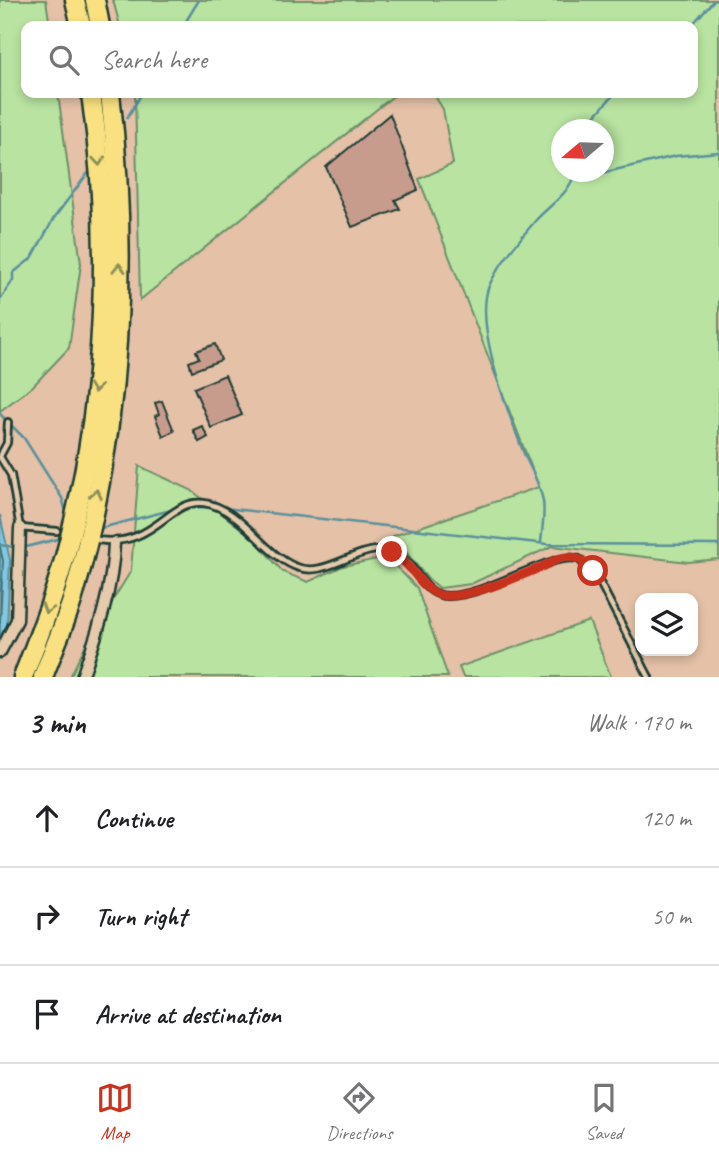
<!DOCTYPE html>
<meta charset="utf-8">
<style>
body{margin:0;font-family:Caveat,sans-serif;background:#f2f2f2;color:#202124}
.controls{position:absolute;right:21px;bottom:21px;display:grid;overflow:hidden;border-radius:14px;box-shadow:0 4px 10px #0003}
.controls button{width:63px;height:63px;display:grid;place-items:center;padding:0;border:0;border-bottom:2px solid #e0e0e0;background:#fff;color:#202124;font:35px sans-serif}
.compass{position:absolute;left:551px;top:119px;width:63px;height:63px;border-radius:50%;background:#fff;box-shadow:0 4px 10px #0003;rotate:251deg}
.stop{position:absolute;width:21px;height:21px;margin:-16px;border:5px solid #c8321e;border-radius:50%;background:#fff}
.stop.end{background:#c8321e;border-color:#fff;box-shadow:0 2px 7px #0008}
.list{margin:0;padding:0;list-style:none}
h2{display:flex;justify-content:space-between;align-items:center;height:91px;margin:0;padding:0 28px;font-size:30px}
h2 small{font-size:23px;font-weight:400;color:#757577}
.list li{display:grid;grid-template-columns:46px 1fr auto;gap:21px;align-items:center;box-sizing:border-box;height:98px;padding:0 28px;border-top:2px solid #e0e0e0}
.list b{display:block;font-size:26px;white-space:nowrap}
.list em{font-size:23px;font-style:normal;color:#757577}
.icon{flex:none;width:38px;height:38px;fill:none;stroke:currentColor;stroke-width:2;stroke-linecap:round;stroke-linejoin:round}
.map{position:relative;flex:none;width:719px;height:677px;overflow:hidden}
.search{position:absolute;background:#fff;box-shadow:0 4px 10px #0003;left:21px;right:21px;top:21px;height:77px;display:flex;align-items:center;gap:18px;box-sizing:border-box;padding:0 24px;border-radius:14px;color:#757577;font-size:26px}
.sheet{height:385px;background:#fff}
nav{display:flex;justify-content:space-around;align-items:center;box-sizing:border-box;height:98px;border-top:2px solid #e0e0e0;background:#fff;font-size:19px;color:#757577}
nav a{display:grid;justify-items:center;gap:4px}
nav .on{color:#c8321e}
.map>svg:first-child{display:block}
</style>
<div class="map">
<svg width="719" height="677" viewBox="0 0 719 677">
<rect width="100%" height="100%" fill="#e4c1a7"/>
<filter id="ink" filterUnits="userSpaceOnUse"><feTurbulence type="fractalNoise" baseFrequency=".0143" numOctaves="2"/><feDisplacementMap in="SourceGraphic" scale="14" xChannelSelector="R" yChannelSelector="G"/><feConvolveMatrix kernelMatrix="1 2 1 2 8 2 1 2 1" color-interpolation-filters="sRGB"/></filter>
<g filter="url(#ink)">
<g fill="#b8e3a0" stroke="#6c906a" stroke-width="2" fill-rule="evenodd">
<path d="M0,0H46L50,26H26V93H58L81,264L69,348L32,387L0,411Z"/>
<path d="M113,0H719V559L688,562L552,546L471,584L440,588L427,578L393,536L539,487L419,179L453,164L443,109L433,93H693V26H120ZM562,130H604V172H562Z"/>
<path d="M135,93H397L140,300Z"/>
<path d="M139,466L191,490L252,537L283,572L308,582L343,566L387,557L417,588L448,677H70L88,640L131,571Z"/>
<path d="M589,621L611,677H463L459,667Z"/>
</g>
<path fill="#82c8e3" stroke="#5a909d" stroke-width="2" d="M0,515L10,560L7,627L0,635Z"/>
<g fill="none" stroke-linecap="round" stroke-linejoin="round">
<path stroke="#47757a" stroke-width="2" d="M0,547L3,561L0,623"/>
<g stroke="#5a909d" stroke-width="2.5">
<path d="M183,26L199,0"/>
<path d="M691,26L714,0"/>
<path d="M127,118L142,93"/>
<path d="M588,130L594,117L615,93"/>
<path d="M575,179L676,156L719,152"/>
<path d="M0,300L13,280V273L32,258L54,218L88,173"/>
<path d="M0,414L24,438L62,498L67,515"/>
<path d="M186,508L210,507"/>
<path d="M224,508L547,544L719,545"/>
<path d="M97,529L175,509"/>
<path d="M541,543C542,529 545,515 543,501C540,484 532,471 525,456C510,418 473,324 489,286C497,267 522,236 536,220C553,202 567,196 576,172"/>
<path d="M0,545L14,547"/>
<path d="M22,548L62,538"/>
</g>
</g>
<g fill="#c89c8d" stroke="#1f3d34" stroke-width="2">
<path d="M390,114L418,190L395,200L400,209L352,227L326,167Z"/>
<path d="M215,344L221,360L192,371L189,362L199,358L196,351Z"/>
<path d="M225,375L242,415L211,428L194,388Z"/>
<path d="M162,401L174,431L163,436L155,416L159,414L155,403Z"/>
<path d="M202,426L208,437L199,442L193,430Z"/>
</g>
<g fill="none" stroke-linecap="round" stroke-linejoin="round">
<defs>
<g id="lane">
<path d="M0,456L7,443L8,422"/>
<path d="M0,457L11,475L20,528L57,531"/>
<path d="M98,540C154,549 169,498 204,503C240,508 262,552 294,566C327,581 359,541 392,552C416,559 420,596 448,596C488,596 548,552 579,559L598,579L649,677"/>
</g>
<g id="street">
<path d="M0,652L17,620L20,528"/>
<path d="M82,677C97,634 113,589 114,543"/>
</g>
<g id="highway">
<path d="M75,0L81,26"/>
<path d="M95,0L100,26"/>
<path d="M23,677C40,633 58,587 69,541C106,397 112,240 91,93"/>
<path d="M43,677C54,647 68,618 76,587C121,428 129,256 110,93"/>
</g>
</defs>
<use href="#lane" stroke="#1f3d34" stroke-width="10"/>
<use href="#street" stroke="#1f3d34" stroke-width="15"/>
<use href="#highway" stroke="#1f3d34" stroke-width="23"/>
<use href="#lane" stroke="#e5caac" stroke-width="4.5"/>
<use href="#street" stroke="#e5caac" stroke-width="10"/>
<use href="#highway" stroke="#f9e181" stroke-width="18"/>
</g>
<defs><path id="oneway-chevron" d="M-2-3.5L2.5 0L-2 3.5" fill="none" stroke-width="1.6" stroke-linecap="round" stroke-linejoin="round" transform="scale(1.75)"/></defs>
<g stroke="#8c8f5a">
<use href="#oneway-chevron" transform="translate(99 161) rotate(85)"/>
<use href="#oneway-chevron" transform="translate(119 268) rotate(-89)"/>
<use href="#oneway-chevron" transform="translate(95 388) rotate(97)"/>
<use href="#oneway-chevron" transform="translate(96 494) rotate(-80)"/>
<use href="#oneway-chevron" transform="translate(47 609) rotate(108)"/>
</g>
</g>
<g fill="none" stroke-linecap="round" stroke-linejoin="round" filter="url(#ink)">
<path stroke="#c8321e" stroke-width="9" d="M392,552C411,562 420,589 440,595C463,601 517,577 539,568C549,564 559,556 570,557C580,558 586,563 593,571"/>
</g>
</svg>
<div class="controls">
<button><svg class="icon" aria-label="layers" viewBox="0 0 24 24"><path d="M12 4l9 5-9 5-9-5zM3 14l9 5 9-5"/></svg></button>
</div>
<svg class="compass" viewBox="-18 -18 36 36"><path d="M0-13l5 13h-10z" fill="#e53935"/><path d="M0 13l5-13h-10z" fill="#757577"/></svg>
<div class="stop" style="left:593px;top:571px"></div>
<div class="stop end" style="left:392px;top:552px"></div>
<div class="search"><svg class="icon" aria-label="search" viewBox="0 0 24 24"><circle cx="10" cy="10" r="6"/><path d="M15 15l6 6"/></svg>Search here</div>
</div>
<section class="sheet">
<h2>3 min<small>Walk · 170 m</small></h2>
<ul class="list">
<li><svg class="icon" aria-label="ahead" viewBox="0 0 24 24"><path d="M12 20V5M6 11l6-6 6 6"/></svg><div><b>Continue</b></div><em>120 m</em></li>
<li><svg class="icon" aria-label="right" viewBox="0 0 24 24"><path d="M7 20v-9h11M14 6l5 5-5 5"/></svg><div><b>Turn right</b></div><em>50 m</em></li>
<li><svg class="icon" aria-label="arrive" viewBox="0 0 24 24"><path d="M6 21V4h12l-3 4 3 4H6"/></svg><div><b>Arrive at destination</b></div></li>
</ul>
</section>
<nav>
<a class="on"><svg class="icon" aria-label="map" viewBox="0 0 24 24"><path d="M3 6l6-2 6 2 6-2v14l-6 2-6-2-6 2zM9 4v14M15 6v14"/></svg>Map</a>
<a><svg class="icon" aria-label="directions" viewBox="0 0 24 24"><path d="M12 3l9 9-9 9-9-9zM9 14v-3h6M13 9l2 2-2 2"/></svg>Directions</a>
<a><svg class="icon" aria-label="saved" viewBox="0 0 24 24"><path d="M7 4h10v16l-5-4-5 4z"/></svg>Saved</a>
</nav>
